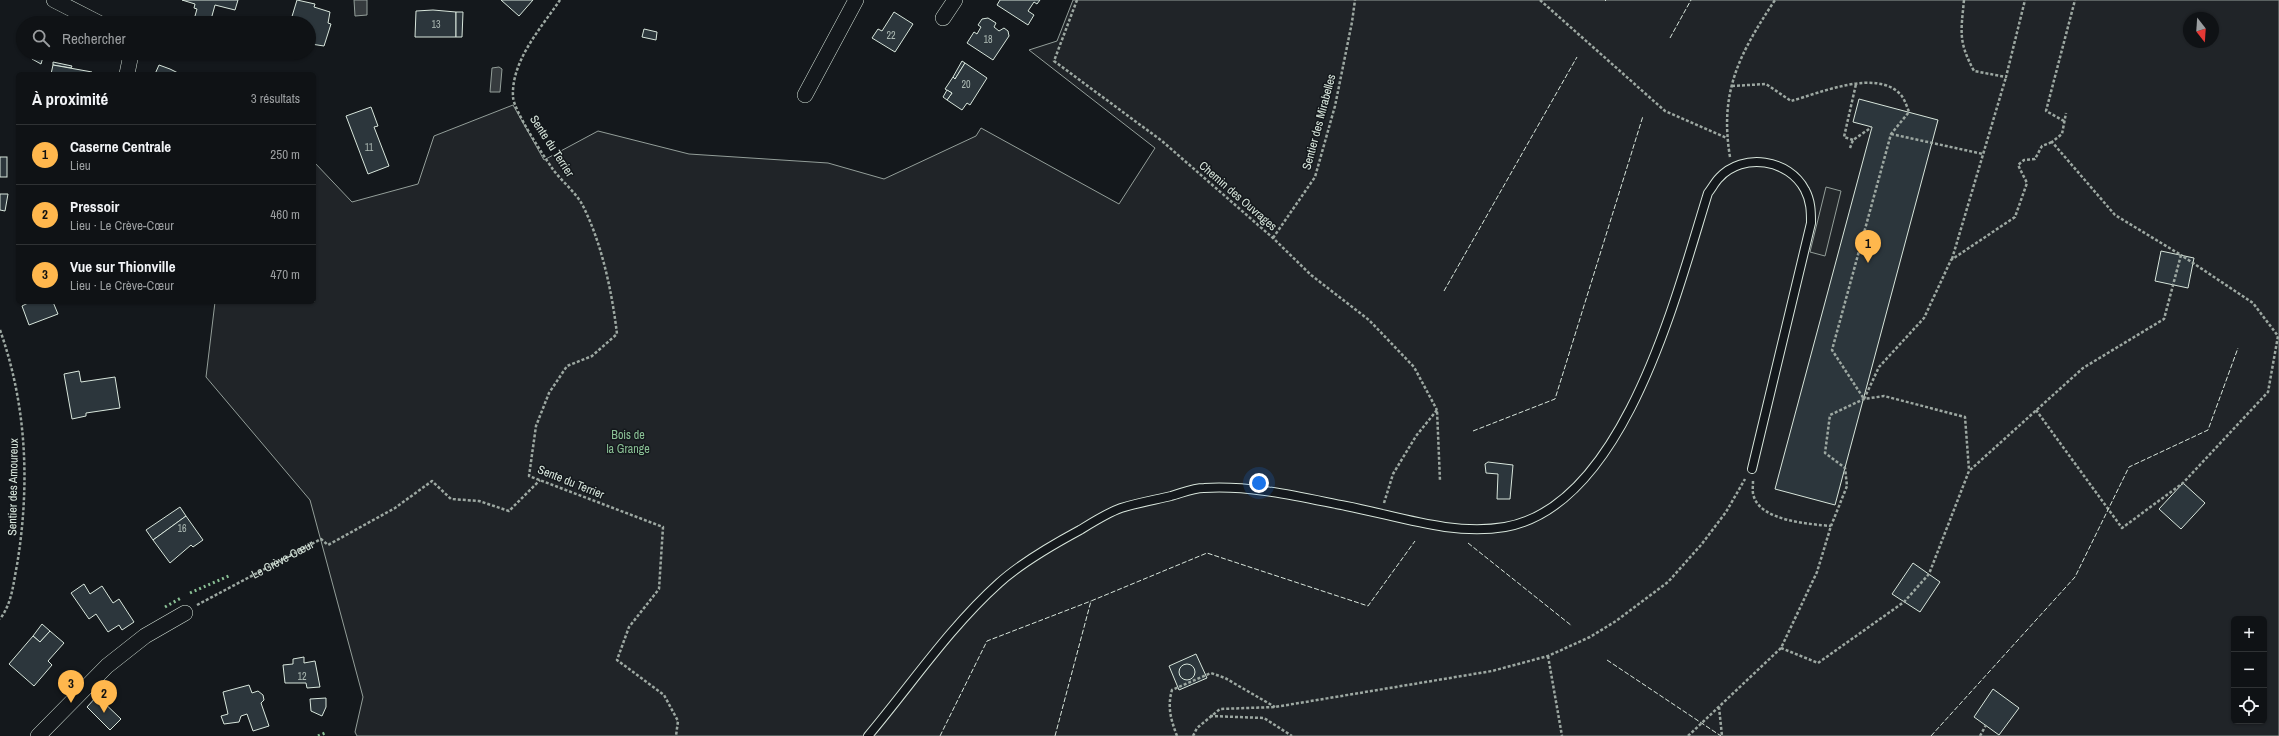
<!DOCTYPE html>
<html lang="fr">
<meta charset="utf-8">
<style>
body{margin:0;font-family:"Archivo Narrow",sans-serif;background:#1d2022;color:#f1f3f6}
.controls{position:absolute;right:12px;bottom:12px;display:grid;overflow:hidden;border-radius:6px;box-shadow:0 1px 3px #0004}
.controls button{width:36px;height:36px;display:grid;place-items:center;padding:0;border:0;border-bottom:1px solid #2f3234;background:#0f1215;color:#f1f3f6;font:20px sans-serif}
.compass{position:absolute;left:2183px;top:12px;width:36px;height:36px;border-radius:50%;background:#0f1215;box-shadow:0 1px 3px #0004;rotate:163deg}
.you{position:absolute;left:1259px;top:483px;width:14px;height:14px;margin:-10px;border:3px solid #fff;border-radius:50%;background:#1a73e8;box-shadow:0 0 0 6px #1a73e833}
.badge{display:grid;place-items:center;width:26px;height:26px;border-radius:50%;background:#ffb74d;color:#111;font-size:13px;font-weight:700}
.pin{position:absolute;translate:-50% -33px;filter:drop-shadow(0 1px 2px #0008)}
.pin::after{content:'';position:absolute;top:21px;width:14px;height:12px;background:inherit;clip-path:polygon(0 0,100% 0,50% 100%)}
.list{margin:0;padding:0;list-style:none}
h2{display:flex;justify-content:space-between;align-items:center;height:52px;margin:0;padding:0 16px;font-size:17px}
h2 small{font-size:13px;font-weight:400;color:#9b9ea0}
.list li{display:grid;grid-template-columns:26px 1fr auto;gap:12px;align-items:center;box-sizing:border-box;height:60px;padding:0 16px;border-top:1px solid #2f3234}
.list b{display:block;font-size:15px;white-space:nowrap}
.list p{margin:0;font-size:13px;white-space:nowrap;color:#9b9ea0}
.list em{font-size:13px;font-style:normal;color:#9b9ea0}
.icon{flex:none;width:22px;height:22px;fill:none;stroke:currentColor;stroke-width:2;stroke-linecap:round;stroke-linejoin:round}
.map{position:relative;flex:none;width:2279px;height:736px;overflow:hidden}
.search{position:absolute;background:#0f1215;box-shadow:0 1px 3px #0004;left:16px;top:16px;width:300px;height:44px;display:flex;align-items:center;gap:10px;box-sizing:border-box;padding:0 14px;border-radius:22px;color:#9b9ea0;font-size:15px}
.panel{position:absolute;background:#0f1215;box-shadow:0 1px 3px #0004;left:16px;top:72px;width:300px;height:232px;border-radius:6px}
.map>svg:first-child{display:block}
</style>
<div class="map">
<svg width="2279" height="736" viewBox="0 0 2279 736">
<rect width="100%" height="100%" fill="#14181c"/>
<path fill="#202428" stroke="#939e99" fill-rule="evenodd" d="M1073,0H2279V736H357L355,732L363,697L310,500L206,377L215,302H314V162L352,202L418,184L434,136L513,105L544,160L598,131L689,154L828,163L884,179L976,136L981,128L1119,204L1155,148L1029,50L1057,41ZM2189,18H2213V42H2189ZM2234,619H2264V721H2234Z"/>
<path fill="#24282b" stroke="#939e99" d="M1826,187L1841,191L1825,256L1810,252Z"/>
<g fill="#363b3e" stroke="#939e99">
<path d="M354,0H367V15L355,16Z"/>
<path d="M499,67L502,69L500,92H490L492,68Z"/>
</g>
<g fill="#2c363c" stroke="#d8e6dc">
<path d="M182,0H238L235,10L215,5L210,23H193L197,9L194,8L195,4Z"/>
<path d="M297,0L315,4L314,7L330,12L328,23L331,24L324,46L311,44L313,39L309,38V23H290Z"/>
<path d="M501,0H533L519,16Z"/>
<path d="M1000,0H1040L1037,4L1034,2L1028,11L1034,15L1028,25L997,5Z"/>
<path d="M433,10L456,12V37H415L416,11Z"/>
<path d="M456,12H463L462,37H456Z"/>
<path d="M894,12L913,24L895,52L872,38L878,29L882,31Z"/>
<path d="M988,18L996,23L994,27L999,31L1004,28L1008,31L1009,36L993,60L967,43L974,32L977,34L981,27L978,25L982,19Z"/>
<path d="M644,29L657,32L656,40L642,37Z"/>
<path d="M34,53L43,57L41,64L32,59Z"/>
<path d="M962,61L965,63L955,79L953,77Z"/>
<path d="M53,62L72,66L71,68L53,65Z"/>
<path d="M965,63L987,78L970,105L967,103L962,110L947,100L952,93L945,89L953,77L955,79Z"/>
<path d="M53,65L92,72V74H51Z"/>
<path d="M159,65L170,69L180,74H155Z"/>
<path d="M947,90L952,93L947,100L943,97Z"/>
<path d="M1859,99L1938,120L1835,505L1775,489L1872,127L1853,122Z"/>
<path d="M371,107L378,126L374,127L389,166L368,174L346,116Z"/>
<rect x="0" y="157" width="7" height="20"/>
<path d="M0,194H8L5,211L0,210Z"/>
<path d="M2161,251L2194,258L2188,288L2155,281Z"/>
<path d="M30,302H53L58,314L29,325L22,306Z"/>
<path d="M79,371L81,382L115,377L120,408L86,413V416L72,419L64,374Z"/>
<path d="M1488,462L1513,465L1510,499H1497L1498,474L1486,473L1485,464Z"/>
<path d="M2183,483L2205,503L2181,529L2159,509Z"/>
<path d="M180,507L186,516L153,540L146,530Z"/>
<path d="M186,516L203,540L193,547L191,545L170,563L153,540Z"/>
<path d="M1913,563L1940,582L1920,612L1892,594Z"/>
<path d="M84,584L90,594L102,586L113,603L119,599L134,622L122,630L119,625L108,632L96,614L89,619L71,593Z"/>
<path d="M42,624L50,631L40,642L33,636Z"/>
<path d="M50,631L64,643L48,661L52,665L34,686L9,664L33,636L40,642Z"/>
<path d="M1196,654L1207,678L1179,690L1169,666Z"/>
<path d="M304,657V663L315,661L320,687L307,688L306,683H285L283,665L293,664V659Z"/>
<circle cx="1187" cy="672" r="8"/>
<path d="M249,685L252,693L258,691L263,695L264,700L261,703L269,726L253,731L247,714L241,716L239,722L224,724L221,716L228,714L223,692Z"/>
<path d="M1993,689L2019,708L1999,735L1974,717Z"/>
<path d="M97,696L121,719L110,730L87,707Z"/>
<path d="M326,698V707L322,716L311,711L310,699Z"/>
</g>
<g fill="none" stroke-linecap="round" stroke-linejoin="round">
<defs>
<path id="lane" d="M868,736C911,685 949,628 999,583C1021,563 1054,544 1080,530C1093,522 1107,513 1121,508C1137,503 1154,500 1171,496C1182,493 1193,488 1204,488C1252,485 1300,497 1346,506C1398,516 1452,536 1505,527C1625,506 1677,292 1708,193C1712,188 1715,182 1719,178C1743,152 1789,159 1805,190C1811,201 1811,212 1811,223L1752,469"/>
<g id="street">
<path d="M54,0L99,23"/>
<path d="M943,18L955,0"/>
<path d="M127,74L130,59L128,53"/>
<path d="M805,95L856,0"/>
<path d="M38,736L107,666L145,636L185,613"/>
</g>
</defs>
<use href="#lane" stroke="#d8e6dc" stroke-width="10"/>
<use href="#street" stroke="#d8e6dc" stroke-width="16"/>
<g stroke="#9da8a2" stroke-width="2.5" stroke-dasharray="3 2" stroke-linecap="butt">
<path d="M560,0C541,28 511,61 513,97C514,111 543,155 552,168C561,181 576,192 583,206C602,244 612,292 617,334L592,356L567,366L549,393L536,426L529,476L663,527L659,589L629,627L617,660L664,695L678,721L676,736"/>
<path d="M1077,0L1054,61L1162,141L1273,238L1311,275L1369,320L1414,367L1437,410"/>
<path d="M1540,0L1665,111L1727,138"/>
<path d="M1964,0C1961,32 1958,41 1974,71L2006,77L2025,0"/>
<path d="M1732,86L1766,84L1791,101C1820,93 1877,68 1901,95C1905,100 1907,107 1909,112L1891,134L1832,350L1864,399"/>
<path d="M2064,121L2046,111L2075,0"/>
<path d="M1891,134L1983,154"/>
<path d="M1853,140L1844,137L1856,84"/>
<path d="M1850,148L1853,140L1872,127"/>
<path d="M1730,157C1719,91 1740,53 1775,0"/>
<path d="M1273,238L1315,177L1335,106L1352,22L1355,0"/>
<path d="M1952,259L2006,77"/>
<path d="M0,330C27,406 30,486 17,565C13,585 12,603 0,619"/>
<path d="M1864,399L1879,367L1924,318L1951,260L2015,217L2027,183L2018,165L2024,160L2035,159L2042,146L2052,142"/>
<path d="M2036,410L2122,528L2183,483L2268,392L2278,336L2253,303L2181,255"/>
<path d="M1753,481C1753,486 1752,493 1754,497C1762,521 1809,524 1831,526"/>
<path d="M1384,503L1393,474L1416,436L1437,410L1440,481"/>
<path id="s1" d="M197,605L321,539L328,545L395,508L432,481L451,499L479,501L509,511L540,480"/>
<path d="M1781,648L1818,663L1904,602L1929,574L1969,471L2083,368L2164,319L2181,255L2115,215L2052,142L2062,134L2066,113"/>
<path d="M1548,656L1562,736"/>
<path d="M1719,707L1722,736"/>
<path d="M1210,716L1264,718L1292,736"/>
<path d="M1177,736C1171,720 1167,707 1172,690L1211,673L1225,678L1275,707"/>
<path d="M1193,736L1197,728L1220,709L1275,707L1492,671L1548,656L1590,637L1616,621L1668,582L1701,545L1726,512L1745,479"/>
<path d="M1688,736L1781,648L1817,572L1831,526L1847,486L1845,468L1825,453L1830,415L1864,399L1884,396L1965,417L1969,470"/>
<path d="M1980,736L1986,725"/>
</g>
<use href="#lane" stroke="#14181c" stroke-width="8"/>
<use href="#street" stroke="#14181c" stroke-width="15"/>
<g stroke="#8ac095" stroke-width="3" stroke-dasharray="2 3" stroke-linecap="butt">
<path d="M190,593L231,575"/>
<path d="M165,607L181,598"/>
<path d="M318,736L325,733"/>
</g>
<g stroke="#d8e6dc" stroke-width="1" stroke-dasharray="5 2" stroke-linecap="butt">
<path d="M1605,1L1606,0"/>
<path d="M1670,38L1691,0"/>
<path d="M1444,291L1577,57"/>
<path d="M1473,431L1555,399L1643,116"/>
<path d="M1468,543L1572,626"/>
<path d="M1607,660L1721,736"/>
<path d="M940,736L987,641L1091,601"/>
<path d="M1055,736L1091,601L1207,553L1368,606L1415,541"/>
<path d="M1931,736L2075,577L2129,467L2208,430L2238,348"/>
</g>
</g>
<g text-anchor="middle" dominant-baseline="central" stroke-width="3" stroke-linejoin="round" paint-order="stroke">
<g font-size="10" fill="#adbab4">
<text x="436" y="24">13</text>
<text x="891" y="35">22</text>
<text x="988" y="39">18</text>
<text x="966" y="84">20</text>
<text x="369" y="147">11</text>
<text x="182" y="528">16</text>
<text x="302" y="676">12</text>
</g>
<g font-size="12" fill="#d8e6dc" stroke="#14181c">
<text transform="translate(1319 122) rotate(-75)">Sentier des Mirabelles</text>
<text transform="translate(552 146) rotate(57)">Sente du Terrier</text>
<text transform="translate(1238 196) rotate(41)">Chemin des Ouvrages</text>
<text transform="translate(571 482) rotate(22)">Sente du Terrier</text>
<text transform="translate(13 487) rotate(-89)">Sentier des Amoureux</text>
<text stroke="none"><textPath href="#s1" startOffset="97">Le Crève-Cœur</textPath></text>
</g>
<g font-size="12" fill="#8ac095" stroke="#14181c">
<text x="628" y="435">Bois de<tspan x="628" dy="14">la Grange</tspan></text>
</g>
</g>
</svg>
<div class="controls">
<button>+</button>
<button>−</button>
<button><svg class="icon" aria-label="locate" viewBox="0 0 24 24"><circle cx="12" cy="12" r="6"/><path d="M12 2v4M12 18v4M2 12h4M18 12h4"/></svg></button>
</div>
<svg class="compass" viewBox="-18 -18 36 36"><path d="M0-13l5 13h-10z" fill="#e53935"/><path d="M0 13l5-13h-10z" fill="#9b9ea0"/></svg>
<div class="you"></div>
<div class="pin badge" style="left:1868px;top:263px">1</div>
<div class="pin badge" style="left:104px;top:713px">2</div>
<div class="pin badge" style="left:71px;top:703px">3</div>
<div class="search"><svg class="icon" aria-label="search" viewBox="0 0 24 24"><circle cx="10" cy="10" r="6"/><path d="M15 15l6 6"/></svg>Rechercher</div>
<section class="panel">
<h2>À proximité<small>3 résultats</small></h2>
<ul class="list">
<li><span class="badge">1</span><div><b>Caserne Centrale</b><p>Lieu</p></div><em>250 m</em></li>
<li><span class="badge">2</span><div><b>Pressoir</b><p>Lieu · Le Crève-Cœur</p></div><em>460 m</em></li>
<li><span class="badge">3</span><div><b>Vue sur Thionville</b><p>Lieu · Le Crève-Cœur</p></div><em>470 m</em></li>
</ul>
</section>
</div>
